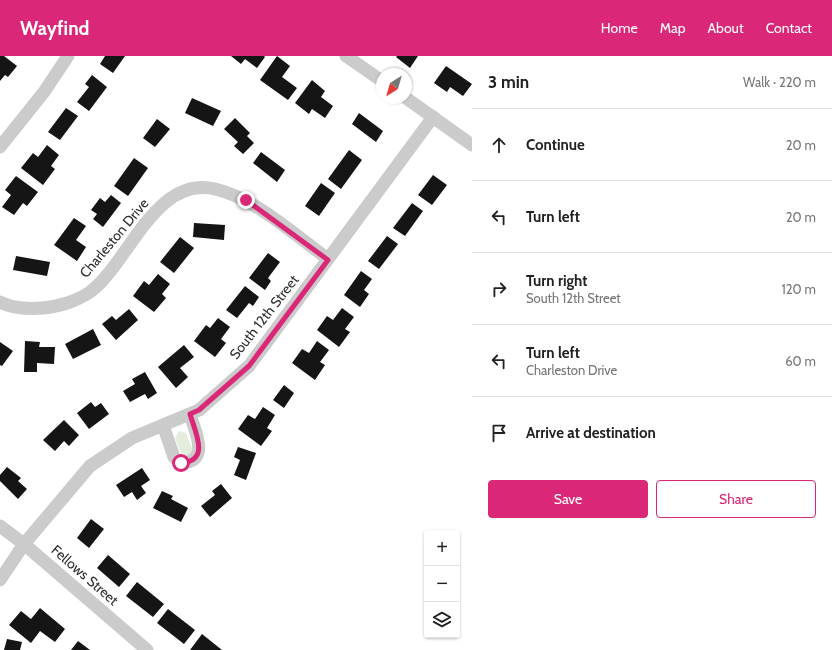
<!DOCTYPE html>
<meta charset="utf-8">
<style>
body{margin:0;font-family:Cabin,sans-serif;background:#f2f2f2;color:#222}
.controls{position:absolute;right:12px;bottom:12px;display:grid;overflow:hidden;border-radius:4px;box-shadow:0 1px 3px #0004}
.controls button{width:36px;height:36px;display:grid;place-items:center;padding:0;border:0;border-bottom:1px solid #e0e0e0;background:#fff;color:#222;font:20px sans-serif}
.compass{position:absolute;left:376px;top:12px;width:36px;height:36px;border-radius:50%;background:#fff;box-shadow:0 1px 3px #0004;rotate:217deg}
.stop{position:absolute;width:12px;height:12px;margin:-9px;border:3px solid #db2777;border-radius:50%;background:#fff}
.stop.end{background:#db2777;border-color:#fff;box-shadow:0 1px 4px #0008}
.list{margin:0;padding:0;list-style:none}
h2{display:flex;justify-content:space-between;align-items:center;height:52px;margin:0;padding:0 16px;font-size:17px}
h2 small{font-size:13px;font-weight:400;color:#767676}
.list li{display:grid;grid-template-columns:26px 1fr auto;gap:12px;align-items:center;box-sizing:border-box;height:72px;padding:0 16px;border-top:1px solid #e0e0e0}
.list b{display:block;font-size:15px;white-space:nowrap}
.list p{margin:0;font-size:13px;white-space:nowrap;color:#767676}
.list em{font-size:13px;font-style:normal;color:#767676}
.actions{display:flex;gap:8px;padding:12px 16px}
.actions a{flex:1;padding:9px 0;border:1px solid #db2777;border-radius:4px;text-align:center;font-size:14px;color:#db2777}
.actions .main{background:#db2777;color:#fff}
.icon{flex:none;width:22px;height:22px;fill:none;stroke:currentColor;stroke-width:2;stroke-linecap:round;stroke-linejoin:round}
.map{position:relative;flex:none;width:472px;height:594px;overflow:hidden}
header{display:flex;align-items:center;gap:24px;box-sizing:border-box;height:56px;padding:0 20px;background:#db2777;color:#fff}
header strong{font-size:19px}
nav{display:flex;gap:22px;margin-inline-start:auto;font-size:14px}
main{display:flex}
aside{flex:1;background:#fff}
.map>svg:first-child{display:block}
</style>
<header>
<strong>Wayfind</strong>
<nav><a>Home</a><a>Map</a><a>About</a><a>Contact</a></nav>
</header>
<main>
<div class="map">
<svg width="472" height="594" viewBox="0 0 472 594">
<rect width="100%" height="100%" fill="#fff"/>
<path fill="#e4ecdb" d="M179,375L186,377L192,392L191,398L186,400L181,397L175,382Z"/>
<g fill="#151515">
<path d="M0,0H4L17,10L8,21L5,19L0,25Z"/>
<path d="M105,0H125L113,17L100,8Z"/>
<path d="M231,0H264L265,1L257,12L245,3L241,8Z"/>
<path d="M277,0L290,10L282,21L297,32L288,44L260,24Z"/>
<path d="M397,0H418L410,12L396,1Z"/>
<path d="M446,10L472,28L463,40L450,31L447,36L434,27Z"/>
<path d="M92,19L107,31L89,55L77,46L89,31L85,28Z"/>
<path d="M312,24L325,35L321,41L333,50L325,62L312,53L309,58L295,47Z"/>
<path d="M192,42L221,55L213,70L185,57Z"/>
<path d="M66,52L78,60L60,84L48,76Z"/>
<path d="M359,57L383,75L376,86L352,68Z"/>
<path d="M235,62L250,77L247,80L254,87L243,98L234,90L238,86L224,73Z"/>
<path d="M157,63L170,73L155,91L143,82Z"/>
<path d="M47,89L59,99L51,110L55,113L43,129L21,112L33,97L38,101Z"/>
<path d="M349,94L362,104L341,133L328,123Z"/>
<path d="M261,96L285,114L277,126L253,107Z"/>
<path d="M134,102L148,112L128,140L114,130Z"/>
<path d="M433,119L447,129L432,149L418,139Z"/>
<path d="M16,120L38,136L27,150L23,147L14,159L2,151L11,139L5,134Z"/>
<path d="M321,127L335,137L319,160L305,150Z"/>
<path d="M111,139L121,147L103,171L93,163L97,158L91,154L100,142L105,146Z"/>
<path d="M412,147L423,155L405,180L393,172Z"/>
<path d="M74,162L86,170L76,184L86,191L77,205L54,189Z"/>
<path d="M194,167L225,169L224,184L193,181Z"/>
<path d="M387,180L398,188L379,213L368,205Z"/>
<path d="M180,181L194,192L174,217L160,206Z"/>
<path d="M268,197L280,206L268,222L271,225L265,234L249,222Z"/>
<path d="M16,200L50,206L47,220L13,214Z"/>
<path d="M361,215L372,223L364,234L369,238L360,251L344,239Z"/>
<path d="M158,218L170,228L162,238L166,242L154,256L133,240L144,225L149,229Z"/>
<path d="M245,230L259,241L253,250L249,247L237,262L226,254Z"/>
<path d="M342,252L354,261L345,273L350,276L339,291L317,274L327,260L333,264Z"/>
<path d="M129,253L138,264L116,284L102,268L112,260L116,264Z"/>
<path d="M218,262L230,271L221,283L226,287L215,301L194,285L206,269L210,272Z"/>
<path d="M93,273L101,289L73,303L65,288Z"/>
<path d="M25,285L40,286L39,291H55L54,308L37,307V316H24Z"/>
<path d="M317,285L329,294L320,306L325,309L315,324L292,307L302,293L309,297Z"/>
<path d="M0,286L13,295L2,310L0,309Z"/>
<path d="M184,289L194,301L180,312L188,321L176,332L158,311Z"/>
<path d="M145,316L157,337L148,343L145,338L130,346L123,335L135,328L132,323Z"/>
<path d="M284,329L294,337L284,352L273,344Z"/>
<path d="M91,346L95,351L101,347L109,358L89,373L77,357Z"/>
<path d="M263,351L275,359L267,372L272,375L261,390L238,373L248,359L255,363Z"/>
<path d="M64,364L79,379L69,390L64,385L55,395L43,384Z"/>
<path d="M238,391L256,397L246,424L234,419L240,404L234,401Z"/>
<path d="M7,411L21,422L18,425L27,433L18,443L0,425V419Z"/>
<path d="M142,412L150,424L141,430L146,437L137,444L132,436L124,441L116,429Z"/>
<path d="M221,428L232,442L210,461L201,450L215,439L212,435Z"/>
<path d="M162,435L173,440L171,443L188,452L181,466L153,452Z"/>
<path d="M91,463L104,473L89,492L77,482Z"/>
<path d="M108,499L130,518L119,531L97,512Z"/>
<path d="M137,526L164,548L153,561L126,540Z"/>
<path d="M40,552L65,573L55,586L40,575L31,587L9,569L21,555L31,563Z"/>
<path d="M168,553L195,574L184,588L157,567Z"/>
<path d="M202,578L222,594H190Z"/>
<path d="M7,583L22,586L20,594H4Z"/>
<path d="M78,585L90,594H71Z"/>
</g>
<g fill="none" stroke-linecap="round" stroke-linejoin="round">
<g stroke="#cbcbcb" stroke-width="13">
<path d="M346,0L382,25"/>
<path d="M406,42L472,89"/>
<path d="M0,91L44,36L68,0"/>
<path d="M0,246C12,252 29,253 42,252C58,251 77,245 90,236C129,207 155,119 215,133C255,142 295,179 328,203"/>
<path d="M163,369L174,401L181,407C211,405 195,376 190,358"/>
<path d="M0,470L24,488L147,594"/>
<path d="M0,524L24,488L90,410L132,382L199,354L249,310L433,61"/>
</g>
</g>
<g fill="none" stroke-linecap="round" stroke-linejoin="round">
<path stroke="#db2777" stroke-width="5" d="M181,407C211,405 195,376 190,358L199,354L249,310L328,204L246,144"/>
</g>
<g text-anchor="middle" dominant-baseline="central" stroke-width="4" stroke-linejoin="round" paint-order="stroke">
<g font-size="14" fill="#2e2e2e" stroke="#fff">
<text transform="translate(114 182) rotate(-50)">Charleston Drive</text>
<text transform="translate(264 261) rotate(-52)">South 12th Street</text>
<text transform="translate(85 519) rotate(41)">Fellows Street</text>
</g>
</g>
</svg>
<div class="controls">
<button>+</button>
<button>−</button>
<button><svg class="icon" aria-label="layers" viewBox="0 0 24 24"><path d="M12 4l9 5-9 5-9-5zM3 14l9 5 9-5"/></svg></button>
</div>
<svg class="compass" viewBox="-18 -18 36 36"><path d="M0-13l5 13h-10z" fill="#e53935"/><path d="M0 13l5-13h-10z" fill="#767676"/></svg>
<div class="stop" style="left:181px;top:407px"></div>
<div class="stop end" style="left:246px;top:144px"></div>
</div>
<aside>
<h2>3 min<small>Walk · 220 m</small></h2>
<ul class="list">
<li><svg class="icon" aria-label="ahead" viewBox="0 0 24 24"><path d="M12 20V5M6 11l6-6 6 6"/></svg><div><b>Continue</b></div><em>20 m</em></li>
<li><svg class="icon" aria-label="left" viewBox="0 0 24 24"><path d="M17 20v-9H6M10 6l-5 5 5 5"/></svg><div><b>Turn left</b></div><em>20 m</em></li>
<li><svg class="icon" aria-label="right" viewBox="0 0 24 24"><path d="M7 20v-9h11M14 6l5 5-5 5"/></svg><div><b>Turn right</b><p>South 12th Street</p></div><em>120 m</em></li>
<li><svg class="icon" aria-label="left" viewBox="0 0 24 24"><path d="M17 20v-9H6M10 6l-5 5 5 5"/></svg><div><b>Turn left</b><p>Charleston Drive</p></div><em>60 m</em></li>
<li><svg class="icon" aria-label="arrive" viewBox="0 0 24 24"><path d="M6 21V4h12l-3 4 3 4H6"/></svg><div><b>Arrive at destination</b></div></li>
</ul>
<div class="actions"><a class="main">Save</a><a>Share</a></div>
</aside>
</main>
